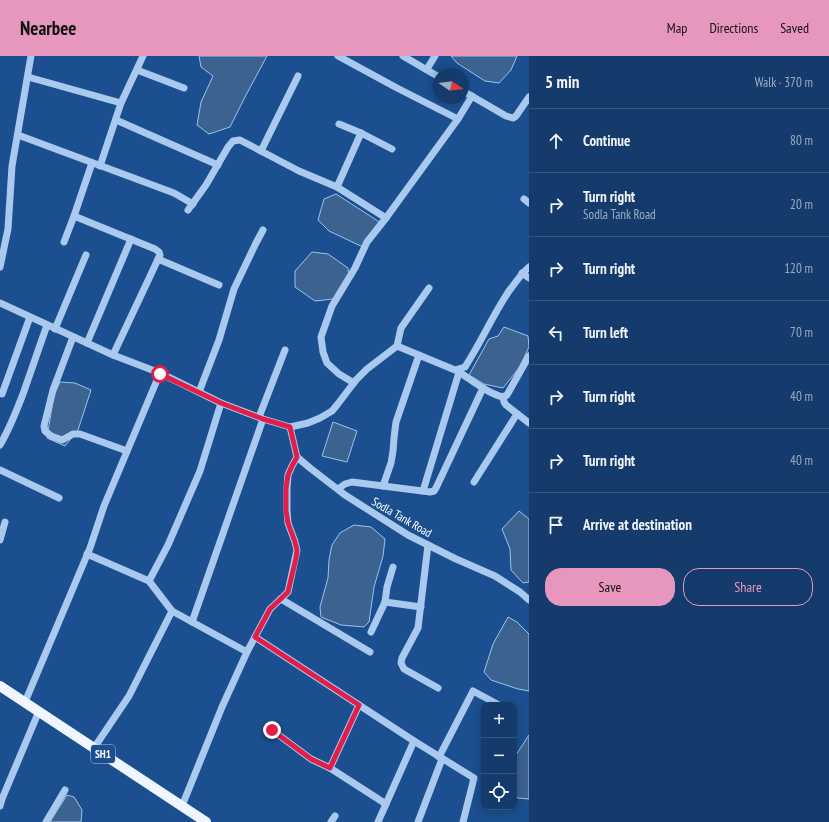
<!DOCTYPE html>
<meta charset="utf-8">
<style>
body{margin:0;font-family:"PT Sans Narrow",sans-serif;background:#1d4271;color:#f1f3f6}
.controls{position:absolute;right:12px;bottom:12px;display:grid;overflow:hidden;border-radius:8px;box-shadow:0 2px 10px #0003}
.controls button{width:36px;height:36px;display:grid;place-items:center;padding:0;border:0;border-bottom:1px solid #33557e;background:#143b6b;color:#f1f3f6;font:20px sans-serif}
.compass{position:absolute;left:433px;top:12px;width:36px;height:36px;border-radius:50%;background:#143b6b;box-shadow:0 2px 10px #0003;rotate:103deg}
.stop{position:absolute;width:12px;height:12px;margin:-9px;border:3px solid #e11d48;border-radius:50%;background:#fff}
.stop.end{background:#e11d48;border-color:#fff;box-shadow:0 1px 4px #0008}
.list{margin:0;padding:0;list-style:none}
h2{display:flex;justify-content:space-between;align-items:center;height:52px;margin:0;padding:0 16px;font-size:17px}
h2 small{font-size:13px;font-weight:400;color:#9dadc1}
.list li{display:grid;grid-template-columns:26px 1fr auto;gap:12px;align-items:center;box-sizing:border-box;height:64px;padding:0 16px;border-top:1px solid #33557e}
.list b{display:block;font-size:15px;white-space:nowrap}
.list p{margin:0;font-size:13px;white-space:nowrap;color:#9dadc1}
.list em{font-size:13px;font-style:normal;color:#9dadc1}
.actions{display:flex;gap:8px;padding:12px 16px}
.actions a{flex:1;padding:9px 0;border:1px solid #e797bd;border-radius:16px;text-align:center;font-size:14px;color:#e797bd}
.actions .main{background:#e797bd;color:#111}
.icon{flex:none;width:22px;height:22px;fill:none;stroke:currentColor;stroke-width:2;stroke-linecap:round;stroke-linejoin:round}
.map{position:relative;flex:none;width:529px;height:766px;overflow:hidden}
header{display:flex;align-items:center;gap:24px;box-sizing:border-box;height:56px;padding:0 20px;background:#e797bd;color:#111}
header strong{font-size:19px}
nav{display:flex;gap:22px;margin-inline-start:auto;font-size:14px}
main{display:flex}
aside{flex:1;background:#143b6b}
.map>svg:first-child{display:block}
</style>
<header>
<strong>Nearbee</strong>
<nav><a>Map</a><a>Directions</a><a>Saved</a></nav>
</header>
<main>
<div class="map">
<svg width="529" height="766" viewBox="0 0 529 766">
<rect width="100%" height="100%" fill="#1b4f8f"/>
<g fill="#3c6290" stroke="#9cc4f0">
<path d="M199,0H267L246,39L230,71L209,78L197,69L201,46L213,20L201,11Z"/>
<path d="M451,0H517L511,14L499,27L485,25L457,7Z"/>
<path d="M336,138L381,167L365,192L329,175L318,164L324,143Z"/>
<path d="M312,196L328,198L348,212L349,221L333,243L315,245L295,231V215Z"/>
<path d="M504,271L528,280L529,291L519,312L503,332L484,328L469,319L489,283L498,280Z"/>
<path d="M60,326L75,327L91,334L78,374L65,390L47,382L54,339Z"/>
<path d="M333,366L357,375L347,406L322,400Z"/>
<path d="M519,455L529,463V526L523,527L511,514L510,493L502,473Z"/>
<path d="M354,469L371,471L385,483L383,500L374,531L369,566L364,571L341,569L321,561L320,551L328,522L329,504L332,489L340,477Z"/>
<path d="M508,561L517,566L529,578V635L518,633L491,624L484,616L493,588Z"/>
<path d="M529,679V743L518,742L514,738V702Z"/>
<path d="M67,739L74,741L82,754L81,766H50Z"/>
</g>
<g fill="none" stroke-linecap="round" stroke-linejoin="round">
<g stroke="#a9c9ee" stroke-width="7">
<path d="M338,0L397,32L458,63"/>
<path d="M403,0L439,21"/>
<path d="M427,13L435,0"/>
<path d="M137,14L184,32"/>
<path d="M28,21L121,47"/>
<path d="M463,35L506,60L513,62L516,60L529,41"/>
<path d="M116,64L218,109"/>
<path d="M339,68L361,77L392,93"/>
<path d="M18,79L174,137L193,148"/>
<path d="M261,95L298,20"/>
<path d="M100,110L121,47L143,0"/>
<path d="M337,131L361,77"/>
<path d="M524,143L529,147"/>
<path d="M188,154L206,129L228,91L233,85L240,84L299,115L337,131L386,162"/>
<path d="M74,160L155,193L159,196L160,199L113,299"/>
<path d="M64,186L74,160L92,107"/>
<path d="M158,203L219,229"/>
<path d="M0,211L8,173L12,110L31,0"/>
<path d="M522,217L529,222"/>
<path d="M0,247L113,299L160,317L221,347L263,363L290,371L308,367L320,362L332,355L337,349L356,324L367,313L397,290L455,314L465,311C481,286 493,259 509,235C516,226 520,219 529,211"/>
<path d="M55,273L86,199"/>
<path d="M73,281L53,334L44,370L45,375L51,380L62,384L73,378H80L127,395"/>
<path d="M87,287L131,183"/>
<path d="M397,290L401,272L429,232"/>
<path d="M459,316C473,325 487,337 503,341L507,339L529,300"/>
<path d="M354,327L339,318L327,307L323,296L321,281L332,250L355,212L367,186L386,162L458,63L472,40"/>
<path d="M199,336L219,284L234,233L256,187L263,174"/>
<path d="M2,338L30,261"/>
<path d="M503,341L504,346L506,349L529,367"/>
<path d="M259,361L285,294"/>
<path d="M290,371L297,401L310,412L345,439L408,479L456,503L495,520L520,536L529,544"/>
<path d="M0,389C10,372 16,356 23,338C31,315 39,292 47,269"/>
<path d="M0,414L59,442"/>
<path d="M474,426L517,358"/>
<path d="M383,430L391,407L393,395L394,382L396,366L419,299"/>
<path d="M338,433L345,428L352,426L430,436L434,435L436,432L483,332"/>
<path d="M423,435L460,313"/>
<path d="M0,484L5,466"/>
<path d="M428,489L418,572L402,602L401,607L404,613L438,632"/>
<path d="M87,498L149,525L172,555L247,596"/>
<path d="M149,525L168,489L200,415L221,347"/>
<path d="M281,543L370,596"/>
<path d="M385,546L421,551"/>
<path d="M192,566L263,363"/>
<path d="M371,576L385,546L387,531L393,511"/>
<path d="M255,581L414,685L474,722L463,766"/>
<path d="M25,646L90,492L104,450L160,317"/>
<path d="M272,674L311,703L330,712L359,649"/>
<path d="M94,692L129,640L172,555"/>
<path d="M439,701L473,635L499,649"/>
<path d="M330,712L386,748"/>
<path d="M0,750L2,743L39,655"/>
<path d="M182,750L222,651L247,596L270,553L288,536L297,494L295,486L288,467L287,455V432L288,419L292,410L297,401"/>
<path d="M46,766L65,734"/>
<path d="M331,766L335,760"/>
<path d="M378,766L414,685"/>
<path d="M418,766L442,703"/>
</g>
<path stroke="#f0f6ff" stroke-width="10" d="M0,630L206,766"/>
</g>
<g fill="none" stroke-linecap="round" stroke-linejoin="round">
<path stroke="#e11d48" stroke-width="5" d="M160,318L221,347L263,363L290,371L297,401L292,410L288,419L286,432V455L288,467L295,486L297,494L296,502L288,536L270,553L255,581L359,649L330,712L311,703L272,674"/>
</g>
<g text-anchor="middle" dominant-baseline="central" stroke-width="3" stroke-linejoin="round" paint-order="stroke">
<rect fill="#1b4f8f" stroke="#bbcadd" stroke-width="1" x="91" y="689" width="24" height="18" rx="3"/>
<g font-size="11" font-weight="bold" fill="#fff">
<text x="103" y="698">SH1</text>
</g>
<g font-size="12" fill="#fff" stroke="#1b4f8f">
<text transform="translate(402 461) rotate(30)">Sodla Tank Road</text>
</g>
</g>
</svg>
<div class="controls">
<button>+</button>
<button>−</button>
<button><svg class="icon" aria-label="locate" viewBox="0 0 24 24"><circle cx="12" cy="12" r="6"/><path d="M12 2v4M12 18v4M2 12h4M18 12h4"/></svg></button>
</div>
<svg class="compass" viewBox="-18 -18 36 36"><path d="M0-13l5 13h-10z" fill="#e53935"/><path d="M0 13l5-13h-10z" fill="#9dadc1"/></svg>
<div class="stop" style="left:160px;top:318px"></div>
<div class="stop end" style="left:272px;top:674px"></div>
</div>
<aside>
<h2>5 min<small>Walk · 370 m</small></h2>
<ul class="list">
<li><svg class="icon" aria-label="ahead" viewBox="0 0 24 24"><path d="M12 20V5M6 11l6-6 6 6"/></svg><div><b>Continue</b></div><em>80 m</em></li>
<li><svg class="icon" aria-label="right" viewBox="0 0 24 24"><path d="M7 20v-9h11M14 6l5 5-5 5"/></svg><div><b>Turn right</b><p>Sodla Tank Road</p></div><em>20 m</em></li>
<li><svg class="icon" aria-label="right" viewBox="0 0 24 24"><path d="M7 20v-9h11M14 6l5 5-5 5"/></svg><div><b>Turn right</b></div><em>120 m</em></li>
<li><svg class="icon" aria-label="left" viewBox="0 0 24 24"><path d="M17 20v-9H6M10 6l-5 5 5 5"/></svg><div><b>Turn left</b></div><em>70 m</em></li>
<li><svg class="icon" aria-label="right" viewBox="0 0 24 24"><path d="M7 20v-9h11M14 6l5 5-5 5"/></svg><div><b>Turn right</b></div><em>40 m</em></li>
<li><svg class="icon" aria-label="right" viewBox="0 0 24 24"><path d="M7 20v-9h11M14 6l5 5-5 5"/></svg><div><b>Turn right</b></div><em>40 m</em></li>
<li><svg class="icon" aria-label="arrive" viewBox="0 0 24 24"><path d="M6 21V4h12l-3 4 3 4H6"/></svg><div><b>Arrive at destination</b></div></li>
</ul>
<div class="actions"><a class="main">Save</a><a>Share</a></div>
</aside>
</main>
